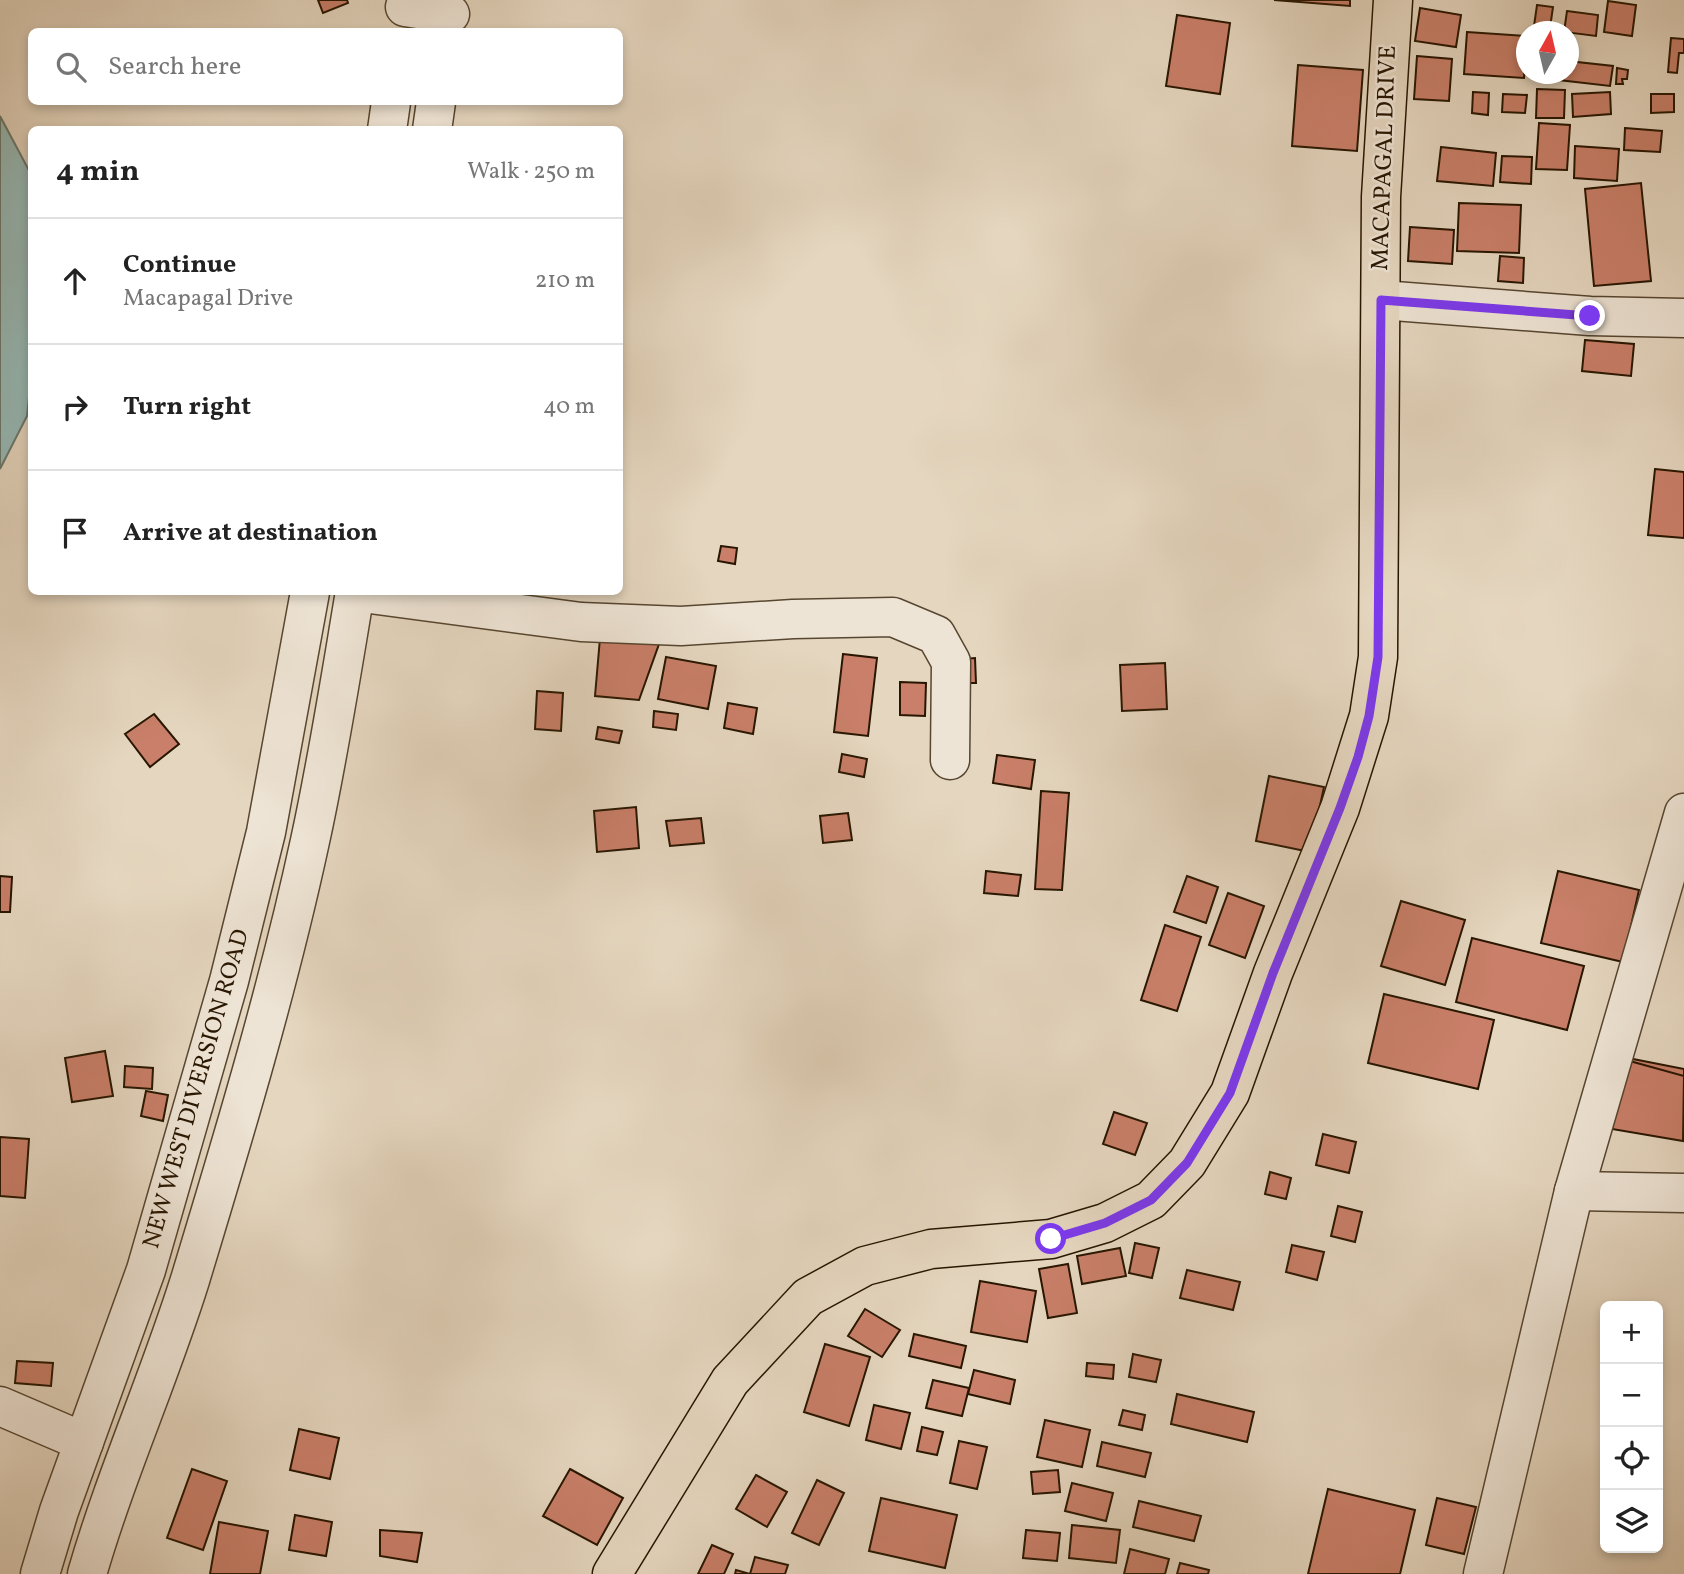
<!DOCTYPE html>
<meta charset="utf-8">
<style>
body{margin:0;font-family:Vollkorn,serif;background:#f6f6f6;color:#222}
.controls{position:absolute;right:21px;bottom:21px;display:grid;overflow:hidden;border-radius:10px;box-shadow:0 4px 10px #0003}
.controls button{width:63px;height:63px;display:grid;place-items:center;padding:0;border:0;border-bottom:2px solid #e0e0e0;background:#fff;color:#222;font:35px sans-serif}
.compass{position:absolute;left:1516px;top:21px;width:63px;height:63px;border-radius:50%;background:#fff;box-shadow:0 4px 10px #0003;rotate:8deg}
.stop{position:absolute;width:21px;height:21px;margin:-16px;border:5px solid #7c3aed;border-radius:50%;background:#fff}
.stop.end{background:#7c3aed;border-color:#fff;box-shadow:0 2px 7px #0008}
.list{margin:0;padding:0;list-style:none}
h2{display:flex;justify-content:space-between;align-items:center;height:91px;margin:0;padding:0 28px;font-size:30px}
h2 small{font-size:23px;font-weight:400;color:#767676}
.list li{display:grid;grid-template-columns:46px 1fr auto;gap:21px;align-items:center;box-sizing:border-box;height:126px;padding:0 28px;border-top:2px solid #e0e0e0}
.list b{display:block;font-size:26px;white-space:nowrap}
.list p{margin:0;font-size:23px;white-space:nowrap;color:#767676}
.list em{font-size:23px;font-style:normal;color:#767676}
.icon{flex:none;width:38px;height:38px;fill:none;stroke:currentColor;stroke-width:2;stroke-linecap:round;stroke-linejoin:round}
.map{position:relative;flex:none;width:1684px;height:1574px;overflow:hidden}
.search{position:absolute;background:#fff;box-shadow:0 4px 10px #0003;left:28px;top:28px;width:595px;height:77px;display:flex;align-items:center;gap:18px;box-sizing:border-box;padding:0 24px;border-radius:10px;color:#767676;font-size:26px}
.panel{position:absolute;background:#fff;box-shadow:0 4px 10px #0003;left:28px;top:126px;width:595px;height:469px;border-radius:10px}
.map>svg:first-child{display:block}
</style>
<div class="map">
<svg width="1684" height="1574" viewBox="0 0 1684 1574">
<rect width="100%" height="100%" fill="#e5d6bf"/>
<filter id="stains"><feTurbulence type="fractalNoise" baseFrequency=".00286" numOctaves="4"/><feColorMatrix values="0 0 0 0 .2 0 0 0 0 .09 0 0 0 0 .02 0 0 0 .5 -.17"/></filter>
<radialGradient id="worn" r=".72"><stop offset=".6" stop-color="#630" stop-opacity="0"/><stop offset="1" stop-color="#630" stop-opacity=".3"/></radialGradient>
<path fill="#96b9b6" stroke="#6a786e" stroke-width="2" d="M0,116L32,176V368L27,416L0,469Z"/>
<g fill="#c97f69" stroke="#281601" stroke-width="2">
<path d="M318,0H347L348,3L323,13Z"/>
<path d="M1274,0H1350V6Z"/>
<path d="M1608,1L1636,5L1632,36L1604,32Z"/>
<path d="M1537,5L1553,7L1550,28L1534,26Z"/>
<path d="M1420,8L1461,15L1456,47L1415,41Z"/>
<path d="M1567,11L1598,15L1596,36L1564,32Z"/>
<path d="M1177,15L1230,23L1220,94L1166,86Z"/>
<path d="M1467,32L1526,36L1524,78L1464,74Z"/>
<path d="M1671,38L1684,39V53H1679L1677,73L1668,72Z"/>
<path d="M1417,56L1452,59L1449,101L1414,99Z"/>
<path d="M1568,61L1613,66L1610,86L1550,79V74H1568Z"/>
<path d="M1298,65L1363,70L1357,151L1292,146Z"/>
<path d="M1617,68L1628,70L1627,79H1622L1623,84H1616Z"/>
<path d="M1537,89L1565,90L1564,118H1536Z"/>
<path d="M1473,92L1489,93L1488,115L1472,113Z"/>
<path d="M1610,92L1611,114L1573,117L1572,94Z"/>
<path d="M1503,94L1527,95L1525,113L1502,112Z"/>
<path d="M1651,94H1674V112L1651,113Z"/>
<path d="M1539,123L1570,125L1567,170L1536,169Z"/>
<path d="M1625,128L1662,131L1660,152L1624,150Z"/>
<path d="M1575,146L1619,149L1617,181L1574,178Z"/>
<path d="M1441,147L1496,153L1493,186L1437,181Z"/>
<path d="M1502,156L1532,157L1531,184L1500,182Z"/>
<path d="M1641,183L1651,281L1594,286L1585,189Z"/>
<path d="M1459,203L1521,205L1519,253L1457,251Z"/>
<path d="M1410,227L1454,230L1452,264L1408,261Z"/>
<path d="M1500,256L1524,258L1523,283L1498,281Z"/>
<path d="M1585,340L1634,344L1631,376L1582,371Z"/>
<path d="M1655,469L1684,472V538L1648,535Z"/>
<path d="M721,546L737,548L735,564L718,561Z"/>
<path d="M600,638L659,644L639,700L595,696Z"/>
<path d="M843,654L877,658L868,736L834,732Z"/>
<path d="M666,657L716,666L708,709L658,699Z"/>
<path d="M975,658L976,683H965L964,659Z"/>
<path d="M1165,663L1167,709L1122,711L1120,665Z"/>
<path d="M900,682L926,683L925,716L900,715Z"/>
<path d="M537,691L563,693L561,731L535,729Z"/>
<path d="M728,703L757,708L753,734L724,728Z"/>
<path d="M654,711L678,714L676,730L653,727Z"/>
<path d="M154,714L179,744L150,767L125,734Z"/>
<path d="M598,727L622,731L619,743L596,739Z"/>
<path d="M842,754L867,759L864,777L839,772Z"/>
<path d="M997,755L1035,760L1031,789L993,783Z"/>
<path d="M1269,776L1324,787L1310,852L1256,841Z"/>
<path d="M1041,791L1069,793L1062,890L1035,889Z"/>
<path d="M636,807L639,848L597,852L594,811Z"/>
<path d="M848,813L852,840L823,843L820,816Z"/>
<path d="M701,818L704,843L670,846L666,821Z"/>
<path d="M986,871L1021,875L1018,896L984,893Z"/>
<path d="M1558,871L1639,890L1623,962L1541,943Z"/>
<path d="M0,876L12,877L10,912H0Z"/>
<path d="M1187,876L1218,887L1206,923L1174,912Z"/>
<path d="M1228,893L1264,906L1245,958L1209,945Z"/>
<path d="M1401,901L1465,920L1445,985L1381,966Z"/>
<path d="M1165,925L1201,937L1177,1011L1141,1000Z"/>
<path d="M1472,938L1584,966L1567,1030L1456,1002Z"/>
<path d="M1384,994L1494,1020L1478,1089L1368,1063Z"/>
<path d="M105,1051L113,1096L72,1102L65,1058Z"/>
<path d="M1628,1058L1684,1069V1137L1615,1124Z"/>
<path d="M1626,1060L1684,1076L1683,1141L1612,1129Z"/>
<path d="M125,1066L153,1068L152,1089L124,1087Z"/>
<path d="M146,1091L168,1095L163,1121L141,1116Z"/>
<path d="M1114,1112L1147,1123L1135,1155L1103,1144Z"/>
<path d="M1323,1134L1356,1142L1349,1173L1316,1165Z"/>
<path d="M0,1137L29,1139L25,1198L0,1196Z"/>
<path d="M1270,1172L1291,1178L1286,1199L1265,1194Z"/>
<path d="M1338,1206L1362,1212L1355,1242L1331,1236Z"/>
<path d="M1135,1243L1159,1248L1152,1278L1129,1273Z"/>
<path d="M1292,1245L1324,1252L1317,1280L1286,1272Z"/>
<path d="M1120,1248L1126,1276L1082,1284L1077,1256Z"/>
<path d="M1068,1264L1077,1313L1048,1318L1039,1269Z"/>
<path d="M1187,1270L1240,1282L1233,1310L1180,1298Z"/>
<path d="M980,1281L1036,1291L1027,1342L971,1332Z"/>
<path d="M865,1309L900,1330L882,1357L848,1336Z"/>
<path d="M914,1334L966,1346L961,1368L909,1356Z"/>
<path d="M825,1344L870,1357L849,1426L804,1412Z"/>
<path d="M1133,1354L1161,1360L1156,1382L1129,1377Z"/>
<path d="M17,1361L53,1363L51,1386L15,1383Z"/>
<path d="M1087,1363L1114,1365L1113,1379L1086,1376Z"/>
<path d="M974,1370L1015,1380L1010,1404L968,1394Z"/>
<path d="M933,1380L969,1388L962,1416L926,1408Z"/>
<path d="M1177,1394L1254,1412L1247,1442L1171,1424Z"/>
<path d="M874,1405L910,1413L901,1449L866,1440Z"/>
<path d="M1123,1410L1145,1415L1142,1430L1119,1425Z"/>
<path d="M1045,1420L1090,1430L1082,1467L1037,1457Z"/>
<path d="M922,1427L943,1432L937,1455L917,1451Z"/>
<path d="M299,1429L339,1438L330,1479L290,1470Z"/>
<path d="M959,1441L987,1447L977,1489L950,1483Z"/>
<path d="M1102,1442L1151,1453L1145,1477L1097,1466Z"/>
<path d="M192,1469L227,1481L203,1550L167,1538Z"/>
<path d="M570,1469L623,1498L597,1545L543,1516Z"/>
<path d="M1058,1470L1060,1492L1033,1494L1031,1472Z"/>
<path d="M756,1475L787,1492L767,1527L736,1509Z"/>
<path d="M817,1480L844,1493L819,1545L792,1533Z"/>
<path d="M1072,1483L1113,1493L1106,1521L1065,1511Z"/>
<path d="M1328,1489L1415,1510L1400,1574H1308Z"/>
<path d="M881,1498L957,1515L945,1568L869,1551Z"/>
<path d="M1437,1498L1476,1507L1464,1554L1426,1545Z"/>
<path d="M1139,1501L1201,1516L1194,1541L1133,1527Z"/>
<path d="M295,1515L332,1522L326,1556L289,1550Z"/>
<path d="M219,1522L268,1531L260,1574H210Z"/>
<path d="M1072,1525L1120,1530L1116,1563L1069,1558Z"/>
<path d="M380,1530L422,1533L417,1562L380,1556Z"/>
<path d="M1026,1530L1060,1533L1057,1561L1023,1558Z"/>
<path d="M712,1545L733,1554L724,1574H698Z"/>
<path d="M1130,1549L1169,1559L1165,1574H1124Z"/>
<path d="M755,1557L788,1565L785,1574H735L736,1570L750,1574Z"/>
<path d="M1180,1563L1209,1570L1208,1574H1177Z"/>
</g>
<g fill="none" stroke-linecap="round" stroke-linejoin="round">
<defs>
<g id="minor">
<path d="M405,7L450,14"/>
<path d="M387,130L391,102"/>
<path d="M432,130L436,102"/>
<path d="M1381,300L1590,316L1684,318"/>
<path d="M355,592L581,622L681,626L793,619L893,617L936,635L951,662L950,760"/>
<path d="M1574,1191L1684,1193"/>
<path d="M0,1406L84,1442"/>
<path d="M40,1574L59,1511L146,1270L229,981L266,832L310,592"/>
<path d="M87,1574C116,1474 159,1379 190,1280C234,1135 278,989 310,841C328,759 341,675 355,592"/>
<path d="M1483,1574L1574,1191L1684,813"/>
</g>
<path id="major" d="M612,1574L730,1381L808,1297L865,1266L931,1249L1051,1239L1105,1223L1151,1200L1187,1163L1230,1093L1273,973L1340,808L1369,716L1378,657L1381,197L1393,0"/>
</defs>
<use href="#minor" stroke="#574630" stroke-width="41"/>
<use href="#major" stroke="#281601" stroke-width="41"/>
<use href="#minor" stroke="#eee4d5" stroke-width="38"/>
<use href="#major" stroke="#e5d6bf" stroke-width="38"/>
</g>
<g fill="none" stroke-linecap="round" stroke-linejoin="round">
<path stroke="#7c3aed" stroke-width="9" d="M1051,1239L1105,1223L1151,1200L1187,1163L1230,1093L1273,973L1340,808L1358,757L1369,716L1378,657L1381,300L1590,316"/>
</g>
<g text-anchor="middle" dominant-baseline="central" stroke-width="5" stroke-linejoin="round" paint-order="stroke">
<g font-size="24" fill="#281601" stroke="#eee4d5">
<text transform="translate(1385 158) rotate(-88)">MACAPAGAL DRIVE</text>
<text transform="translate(197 1089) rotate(-74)">NEW WEST DIVERSION ROAD</text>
</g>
</g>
<rect width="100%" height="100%" filter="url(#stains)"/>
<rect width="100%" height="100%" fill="url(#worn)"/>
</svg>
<div class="controls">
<button>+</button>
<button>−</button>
<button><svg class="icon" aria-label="locate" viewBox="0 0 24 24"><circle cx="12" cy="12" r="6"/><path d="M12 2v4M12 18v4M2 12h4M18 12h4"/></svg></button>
<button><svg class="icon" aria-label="layers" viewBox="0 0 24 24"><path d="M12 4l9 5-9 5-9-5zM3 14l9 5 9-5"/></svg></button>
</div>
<svg class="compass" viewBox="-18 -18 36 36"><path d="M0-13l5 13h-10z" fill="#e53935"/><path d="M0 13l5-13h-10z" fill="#767676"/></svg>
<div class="stop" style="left:1051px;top:1239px"></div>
<div class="stop end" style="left:1590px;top:316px"></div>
<div class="search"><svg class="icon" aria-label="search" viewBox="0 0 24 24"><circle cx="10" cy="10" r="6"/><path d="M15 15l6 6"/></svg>Search here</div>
<section class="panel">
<h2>4 min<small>Walk · 250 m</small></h2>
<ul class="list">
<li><svg class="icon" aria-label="ahead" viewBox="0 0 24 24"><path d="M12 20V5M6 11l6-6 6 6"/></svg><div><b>Continue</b><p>Macapagal Drive</p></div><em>210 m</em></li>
<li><svg class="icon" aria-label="right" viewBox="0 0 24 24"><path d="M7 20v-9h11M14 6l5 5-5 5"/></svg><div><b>Turn right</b></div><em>40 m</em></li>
<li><svg class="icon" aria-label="arrive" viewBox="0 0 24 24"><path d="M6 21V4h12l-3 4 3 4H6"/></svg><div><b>Arrive at destination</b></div></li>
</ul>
</section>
</div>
